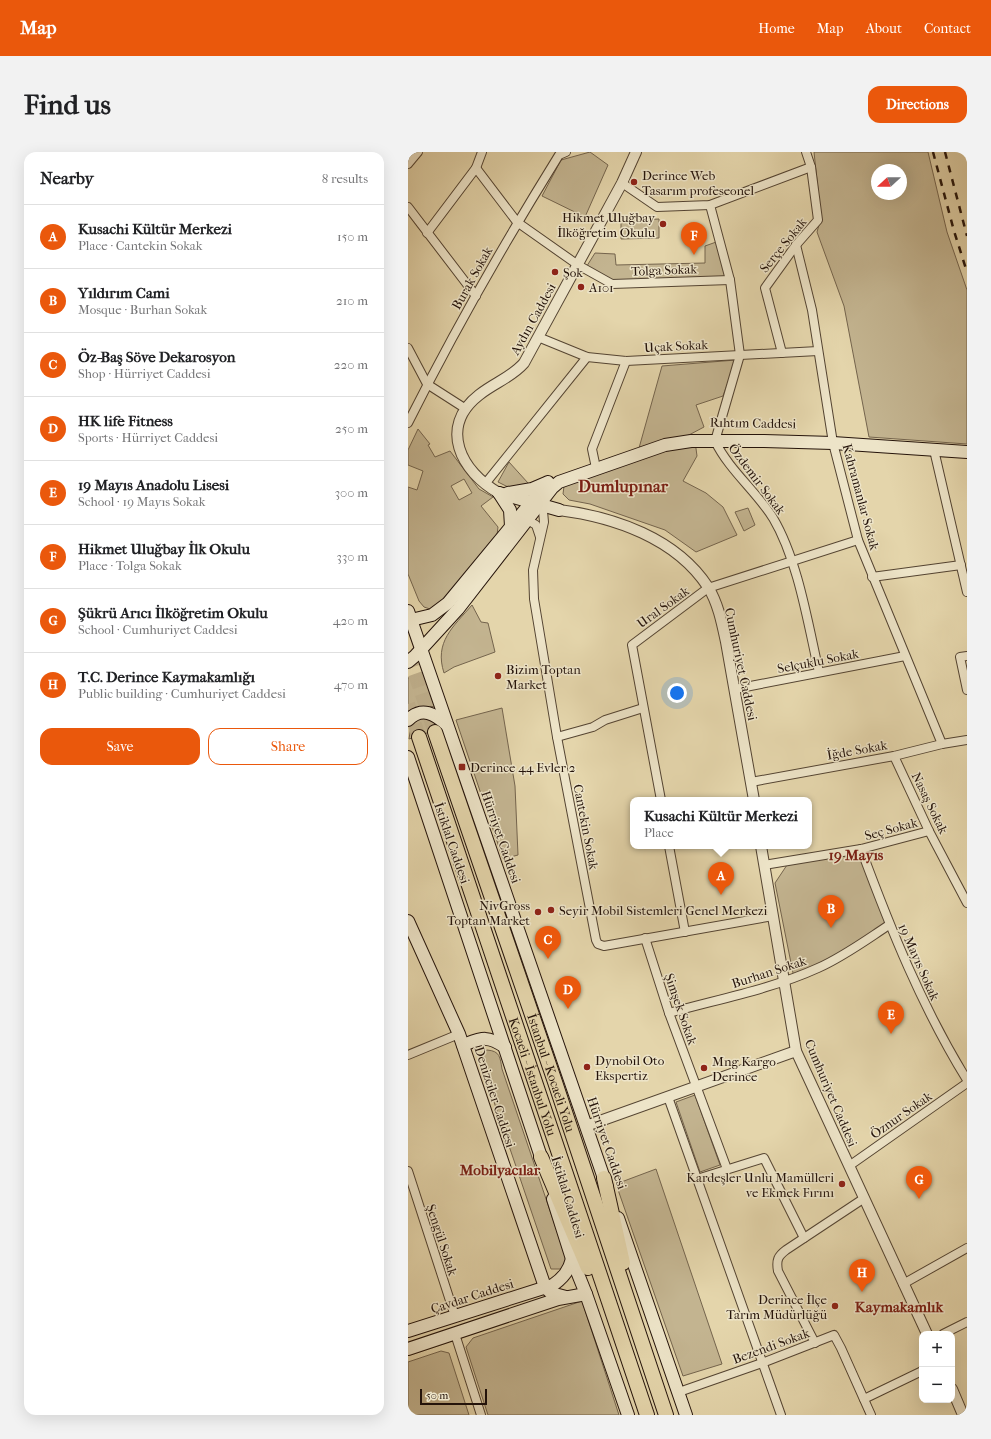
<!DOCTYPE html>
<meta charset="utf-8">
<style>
body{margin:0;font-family:"IM FELL French Canon",serif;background:#f2f2f2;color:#202124}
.controls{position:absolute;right:12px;bottom:12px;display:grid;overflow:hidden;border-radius:8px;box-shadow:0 4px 16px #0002}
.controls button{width:36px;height:36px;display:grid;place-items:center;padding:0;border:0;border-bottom:1px solid #e0e0e0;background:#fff;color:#202124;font:20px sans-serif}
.compass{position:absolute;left:463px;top:12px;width:36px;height:36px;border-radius:50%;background:#fff;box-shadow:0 4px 16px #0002;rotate:249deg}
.scale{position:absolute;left:12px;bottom:10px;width:67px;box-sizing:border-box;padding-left:4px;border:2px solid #24130a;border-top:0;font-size:11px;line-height:14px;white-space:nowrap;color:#24130a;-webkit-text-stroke:3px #ede4c8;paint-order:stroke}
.you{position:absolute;left:269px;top:541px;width:14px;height:14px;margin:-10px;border:3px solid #fff;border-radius:50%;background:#1a73e8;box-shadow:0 0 0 6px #1a73e833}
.badge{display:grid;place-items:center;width:26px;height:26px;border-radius:50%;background:#ea580c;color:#fff;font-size:13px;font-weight:700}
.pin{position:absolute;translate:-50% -33px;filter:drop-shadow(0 1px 2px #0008)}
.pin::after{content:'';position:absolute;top:21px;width:14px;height:12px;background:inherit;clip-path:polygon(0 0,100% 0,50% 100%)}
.popup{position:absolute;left:222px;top:645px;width:182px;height:52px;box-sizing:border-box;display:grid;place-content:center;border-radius:8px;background:#fff;filter:drop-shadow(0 1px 3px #0005);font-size:13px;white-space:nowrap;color:#757577}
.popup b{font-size:15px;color:#202124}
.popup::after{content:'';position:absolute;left:50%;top:100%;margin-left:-8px;border:8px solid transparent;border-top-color:#fff}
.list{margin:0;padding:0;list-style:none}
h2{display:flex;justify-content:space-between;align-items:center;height:52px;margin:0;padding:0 16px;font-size:17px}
h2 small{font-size:13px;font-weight:400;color:#757577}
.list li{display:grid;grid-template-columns:26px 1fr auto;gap:12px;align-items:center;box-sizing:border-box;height:64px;padding:0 16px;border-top:1px solid #e0e0e0}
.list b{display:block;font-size:15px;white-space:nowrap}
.list p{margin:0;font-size:13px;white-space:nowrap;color:#757577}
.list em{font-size:13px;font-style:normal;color:#757577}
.actions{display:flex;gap:8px;padding:12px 16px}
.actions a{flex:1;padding:9px 0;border:1px solid #ea580c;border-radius:12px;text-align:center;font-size:14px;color:#ea580c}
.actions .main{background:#ea580c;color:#fff}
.map{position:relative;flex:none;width:559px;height:1263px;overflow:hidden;border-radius:12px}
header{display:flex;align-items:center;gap:24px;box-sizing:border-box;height:56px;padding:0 20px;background:#ea580c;color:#fff}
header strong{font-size:19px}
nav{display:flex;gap:22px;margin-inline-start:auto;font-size:14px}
.intro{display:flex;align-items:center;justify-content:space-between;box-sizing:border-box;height:96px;padding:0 24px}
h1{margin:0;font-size:28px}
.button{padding:10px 18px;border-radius:12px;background:#ea580c;color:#fff;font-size:14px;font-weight:700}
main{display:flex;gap:24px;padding:0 24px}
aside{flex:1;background:#fff;border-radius:12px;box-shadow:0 4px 16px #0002}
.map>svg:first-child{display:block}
</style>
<header>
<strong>Map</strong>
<nav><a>Home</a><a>Map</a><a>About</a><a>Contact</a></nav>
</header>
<div class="intro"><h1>Find us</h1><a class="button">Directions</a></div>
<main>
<aside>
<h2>Nearby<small>8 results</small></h2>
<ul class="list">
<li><span class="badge">A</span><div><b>Kusachi Kültür Merkezi</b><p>Place · Cantekin Sokak</p></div><em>150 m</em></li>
<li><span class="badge">B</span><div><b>Yıldırım Cami</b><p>Mosque · Burhan Sokak</p></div><em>210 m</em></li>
<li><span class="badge">C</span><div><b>Öz-Baş Söve Dekarosyon</b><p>Shop · Hürriyet Caddesi</p></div><em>220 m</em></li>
<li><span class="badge">D</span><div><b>HK life Fitness</b><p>Sports · Hürriyet Caddesi</p></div><em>250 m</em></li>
<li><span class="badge">E</span><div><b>19 Mayıs Anadolu Lisesi</b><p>School · 19 Mayıs Sokak</p></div><em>300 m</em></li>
<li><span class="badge">F</span><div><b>Hikmet Uluğbay İlk Okulu</b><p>Place · Tolga Sokak</p></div><em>330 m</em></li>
<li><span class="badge">G</span><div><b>Şükrü Arıcı İlköğretim Okulu</b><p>School · Cumhuriyet Caddesi</p></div><em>420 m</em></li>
<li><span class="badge">H</span><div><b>T.C. Derince Kaymakamlığı</b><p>Public building · Cumhuriyet Caddesi</p></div><em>470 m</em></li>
</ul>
<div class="actions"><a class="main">Save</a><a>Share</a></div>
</aside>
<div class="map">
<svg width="559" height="1263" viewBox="0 0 559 1263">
<rect width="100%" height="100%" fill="#e4d5ab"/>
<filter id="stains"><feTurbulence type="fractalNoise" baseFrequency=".005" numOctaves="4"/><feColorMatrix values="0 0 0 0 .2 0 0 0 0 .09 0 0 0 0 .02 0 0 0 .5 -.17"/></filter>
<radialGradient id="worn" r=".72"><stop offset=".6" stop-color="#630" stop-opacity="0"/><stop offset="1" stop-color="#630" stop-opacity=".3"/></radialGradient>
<g fill="#c3b490" stroke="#74644d" fill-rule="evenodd">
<path d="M182,0L200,13L177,65L134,44L153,8Z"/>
<path d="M406,0H520L539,80L559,138V292L461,285L436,154L409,80L413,66ZM469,18H493V42H469Z"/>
<path d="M251,67V86L213,87V69Z"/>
<path d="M311,89L322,128L204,132L177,117L187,101L207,102L208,113L297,111V94Z"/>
<path d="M328,208L315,244L288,253L296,275L279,284L231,296L254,214Z"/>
<path d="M10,277L22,292L20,293L27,305L42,299L71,337L85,345L73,354L90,375L89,383C73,402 42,447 22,457L16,455L11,449L0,422V335L9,338L15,319L0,313V298ZM56,327L64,341L51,348L43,334Z"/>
<path d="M287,289L289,304L275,329L298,341L315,355L329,383L288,400L257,378L182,352L161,348L155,342L156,334L188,316Z"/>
<path d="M101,310L120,331L118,335H100L90,330Z"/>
<path d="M340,356L347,373L336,379L327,360Z"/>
<path d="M64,453L73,470L80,471L87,500L46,515L36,521C26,490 45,475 64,453Z"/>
<path d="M16,520L30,556C18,552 8,553 0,563V526Z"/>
<path d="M94,556L107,634L110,703L95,707L48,568Z"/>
<path d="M13,564L37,575L1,587L3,574Z"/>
<path d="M453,697L481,773L386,826L367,731L379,713Z"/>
<path d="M79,898C92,899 92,905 94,917L157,1103L158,1110L153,1117H143L71,906L72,902Z"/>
<path d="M287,943L312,1013L292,1020L268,950Z"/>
<path d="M248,1017L314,1212L275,1224L208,1032Z"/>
<path d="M174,1149L211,1263H80L58,1195L65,1186Z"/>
<path d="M33,1199L41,1201L61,1263H0V1210Z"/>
</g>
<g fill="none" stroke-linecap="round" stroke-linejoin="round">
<g stroke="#beae8b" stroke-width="14" stroke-dasharray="14 7" stroke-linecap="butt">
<path d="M0,502L27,580"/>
<path d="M0,552L11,585"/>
</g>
<defs>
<g id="minor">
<path d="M0,12L10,0"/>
<path d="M68,16L109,70L170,113L204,132L322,128"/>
<path d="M214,31L249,55L302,53L403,15"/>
<path d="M302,53L322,128L332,203L307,289C321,318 348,339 365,366C390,408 400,472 411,520"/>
<path d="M0,55L68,144"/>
<path d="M19,81L68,16L74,0"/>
<path d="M388,93L404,158L425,291L450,388L534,592"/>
<path d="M130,185L179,205L218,209L410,199"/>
<path d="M0,196L19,232L58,257"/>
<path d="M374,201L357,136L388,93L410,68L403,15L398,0"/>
<path d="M0,271C46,179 97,90 151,3L158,0"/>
<path d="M526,298L559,440"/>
<path d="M188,316L184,297L218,209"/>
<path d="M77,332L179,205"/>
<path d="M132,353L135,359L136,370L125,418L126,447L149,585L188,788L190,792L196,794L365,764"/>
<path d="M118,370H123L128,373L132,385"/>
<path d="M464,425L553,413"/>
<path d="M559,504L552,505L559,538"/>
<path d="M327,537L497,504"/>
<path d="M149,585L185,575L197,568L235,556"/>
<path d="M486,604L521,679L559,751"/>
<path d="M343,630L486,604L534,592L559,588"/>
<path d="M253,648L224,493L300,436L450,388"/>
<path d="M261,694L277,780"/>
<path d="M453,697C483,778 514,855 559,928"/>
<path d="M356,713L453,697L521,679"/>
<path d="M237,786L261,861L319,1017"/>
<path d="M261,861C311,847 364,837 410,816C435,805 458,788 481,773"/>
<path d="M0,903L51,882"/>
<path d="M260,945L373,1263"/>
<path d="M441,1014L559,931"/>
<path d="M0,1019L47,1164"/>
<path d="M289,1027L356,1006L396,1086"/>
<path d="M495,1132L559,1096"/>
<path d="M47,1182L73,1263"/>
<path d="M535,1182L559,1170"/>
<path d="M407,1191L370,1119C368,1108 370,1104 378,1098L455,1047"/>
<path d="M271,1240L354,1211L426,1183L433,1196L463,1263"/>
<path d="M456,1247L514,1219"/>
</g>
<g id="tertiary">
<path d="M91,341C53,320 30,275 71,243C86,231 104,225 116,211L214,31L228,0"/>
<path d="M151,358C206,365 268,386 300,435C310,451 314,471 318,490L346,648"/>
<path d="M353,694L388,899L519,1182"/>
<path d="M178,974L388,899"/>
<path d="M544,1237L555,1263"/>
</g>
<g id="secondary">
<path d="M91,341L151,358"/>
<path d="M91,341L102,358L103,374"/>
<path d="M100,341L124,337L138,331"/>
<path d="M0,459L199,1035"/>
<path d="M3,468L24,463L40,451L140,330"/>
<path d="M0,510L7,504L50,457L144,336L151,330L257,293L283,289H356L425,291L559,300"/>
<path d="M0,568C14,554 27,562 39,573"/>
<path d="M0,605L136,1014"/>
<path d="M0,769L51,882L137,1135L143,1141L158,1145"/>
<path d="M55,893C74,886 79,883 97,895"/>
<path d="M145,1047L164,1107L178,1142L220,1263"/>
<path d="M210,1066L278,1263"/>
<path d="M0,1179L145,1133C155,1126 161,1119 164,1107"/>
<path d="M0,1197L150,1147L178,1142"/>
</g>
<g id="trunk">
<path id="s1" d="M27,580L147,930L258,1263"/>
<path id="s2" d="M11,585L239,1263"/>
<path d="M133,1005L180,1116"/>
<path d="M196,1026L215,1111"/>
</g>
</defs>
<use href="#minor" stroke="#544432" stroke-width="10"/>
<use href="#tertiary" stroke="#544432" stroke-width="12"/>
<use href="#secondary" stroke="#24130a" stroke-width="14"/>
<use href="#trunk" stroke="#24130a" stroke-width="16"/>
<use href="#minor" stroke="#ede4c8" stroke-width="8"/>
<use href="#tertiary" stroke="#ede4c8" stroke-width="10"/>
<use href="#secondary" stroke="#ede4c8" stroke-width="12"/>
<use href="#trunk" stroke="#e4d5ab" stroke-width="14"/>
<g stroke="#24130a" stroke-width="2.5" stroke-dasharray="7 7" stroke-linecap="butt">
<path d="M525,0L546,79L559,120"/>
<path d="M537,0L559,84"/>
</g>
</g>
<g fill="#8f2418" stroke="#ede4c8" stroke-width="1.5">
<circle cx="226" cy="30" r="4"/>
<circle cx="255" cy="72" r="4"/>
<circle cx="147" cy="120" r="4"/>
<circle cx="173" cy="135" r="4"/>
<circle cx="90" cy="524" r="4"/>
<rect x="50" y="611" width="8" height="8" rx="2"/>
<circle cx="143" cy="758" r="4"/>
<circle cx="130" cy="760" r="4"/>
<circle cx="179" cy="915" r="4"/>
<circle cx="296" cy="916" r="4"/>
<circle cx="434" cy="1032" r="4"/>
<circle cx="427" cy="1154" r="4"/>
</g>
<g text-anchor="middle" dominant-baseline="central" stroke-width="3" stroke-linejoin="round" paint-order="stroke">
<g font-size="13" fill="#24130a" stroke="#ede4c8" text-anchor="start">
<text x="234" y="23">Derince Web<tspan x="234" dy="15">Tasarım profeseonel</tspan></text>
<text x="247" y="65" text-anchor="end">Hikmet Uluğbay<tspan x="247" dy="15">İlköğretim Okulu</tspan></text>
<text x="155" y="120">Şok</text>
<text x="181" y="135">A101</text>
<text x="98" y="517">Bizim Toptan<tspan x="98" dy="15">Market</tspan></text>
<text x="62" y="615">Derince 44 Evler 2</text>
<text x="122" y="753" text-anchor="end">NivGross<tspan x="122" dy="15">Toptan Market</tspan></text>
<text x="151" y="758">Seyir Mobil Sistemleri Genel Merkezi</text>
<text x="187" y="908">Dynobil Oto<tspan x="187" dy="15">Ekspertiz</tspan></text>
<text x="304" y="909">Mng Kargo<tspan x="304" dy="15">Derince</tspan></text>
<text x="426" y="1025" text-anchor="end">Kardeşler Unlu Mamülleri<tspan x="426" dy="15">ve Ekmek Fırını</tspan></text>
<text x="419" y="1147" text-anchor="end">Derince İlçe<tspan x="419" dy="15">Tarım Müdürlüğü</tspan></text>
</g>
<g font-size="13" fill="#24130a" stroke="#ede4c8">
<text transform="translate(375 93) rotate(-51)">Serçe Sokak</text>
<text transform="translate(256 118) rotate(-2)">Tolga Sokak</text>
<text transform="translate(64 126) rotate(-61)">Burak Sokak</text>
<text transform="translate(125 167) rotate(-61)">Aydın Caddesi</text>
<text transform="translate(268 194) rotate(-3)">Uçak Sokak</text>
<text transform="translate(345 271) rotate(1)">Rıhtım Caddesi</text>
<text transform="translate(349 327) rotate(53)">Özdemir Sokak</text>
<text transform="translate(453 345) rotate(75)">Kahramanlar Sokak</text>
<text transform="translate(255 455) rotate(-36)">Ural Sokak</text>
<text transform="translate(410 509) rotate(-11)">Selçuklu Sokak</text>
<text transform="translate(333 512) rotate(78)">Cumhuriyet Caddesi</text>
<text transform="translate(449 598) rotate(-10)">İğde Sokak</text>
<text transform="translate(522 651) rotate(64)">Nasaş Sokak</text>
<text transform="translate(178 675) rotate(79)">Cantekin Sokak</text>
<text transform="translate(483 677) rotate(-15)">Seç Sokak</text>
<text transform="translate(93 685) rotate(71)">Hürriyet Caddesi</text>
<text transform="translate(44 691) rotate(71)">İstiklal Caddesi</text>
<text transform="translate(511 810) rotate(66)">19 Mayıs Sokak</text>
<text transform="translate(361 820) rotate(-18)">Burhan Sokak</text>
<text transform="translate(273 857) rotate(71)">Şimşek Sokak</text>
<text stroke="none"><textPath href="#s1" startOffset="360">İstanbul - Kocaeli Yolu</textPath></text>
<text stroke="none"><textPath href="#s2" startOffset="358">Kocaeli - İstanbul Yolu</textPath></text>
<text transform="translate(423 941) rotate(67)">Cumhuriyet Caddesi</text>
<text transform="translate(87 945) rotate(72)">Denizciler Caddesi</text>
<text transform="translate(493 963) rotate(-35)">Öznur Sokak</text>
<text transform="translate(199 991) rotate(71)">Hürriyet Caddesi</text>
<text transform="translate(160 1045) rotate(73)">İstiklal Caddesi</text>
<text transform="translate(34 1088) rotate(72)">Şengül Sokak</text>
<text transform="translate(64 1144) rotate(-18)">Çavdar Caddesi</text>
<text transform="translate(363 1194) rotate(-20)">Bezendi Sokak</text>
</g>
<g font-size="15" font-weight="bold" fill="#7a1f14" stroke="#ede4c8">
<text x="448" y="703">19 Mayıs</text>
<text x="92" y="1018">Mobilyacılar</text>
<text x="491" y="1155">Kaymakamlık</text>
</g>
<g font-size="17" font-weight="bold" fill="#7a1f14" stroke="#ede4c8">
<text x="215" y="334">Dumlupınar</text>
</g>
</g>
<rect width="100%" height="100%" filter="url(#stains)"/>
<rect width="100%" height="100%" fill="url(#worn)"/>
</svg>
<div class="controls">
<button>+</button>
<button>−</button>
</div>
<svg class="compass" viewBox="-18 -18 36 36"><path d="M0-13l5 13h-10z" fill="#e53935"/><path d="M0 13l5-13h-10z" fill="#757577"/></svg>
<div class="scale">50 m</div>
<div class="you"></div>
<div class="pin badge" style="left:313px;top:743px">A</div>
<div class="popup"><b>Kusachi Kültür Merkezi</b>Place</div>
<div class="pin badge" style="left:423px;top:776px">B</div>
<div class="pin badge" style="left:140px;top:807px">C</div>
<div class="pin badge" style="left:160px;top:857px">D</div>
<div class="pin badge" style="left:483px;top:882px">E</div>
<div class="pin badge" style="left:286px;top:103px">F</div>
<div class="pin badge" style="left:511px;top:1047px">G</div>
<div class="pin badge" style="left:454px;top:1140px">H</div>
</div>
</main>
